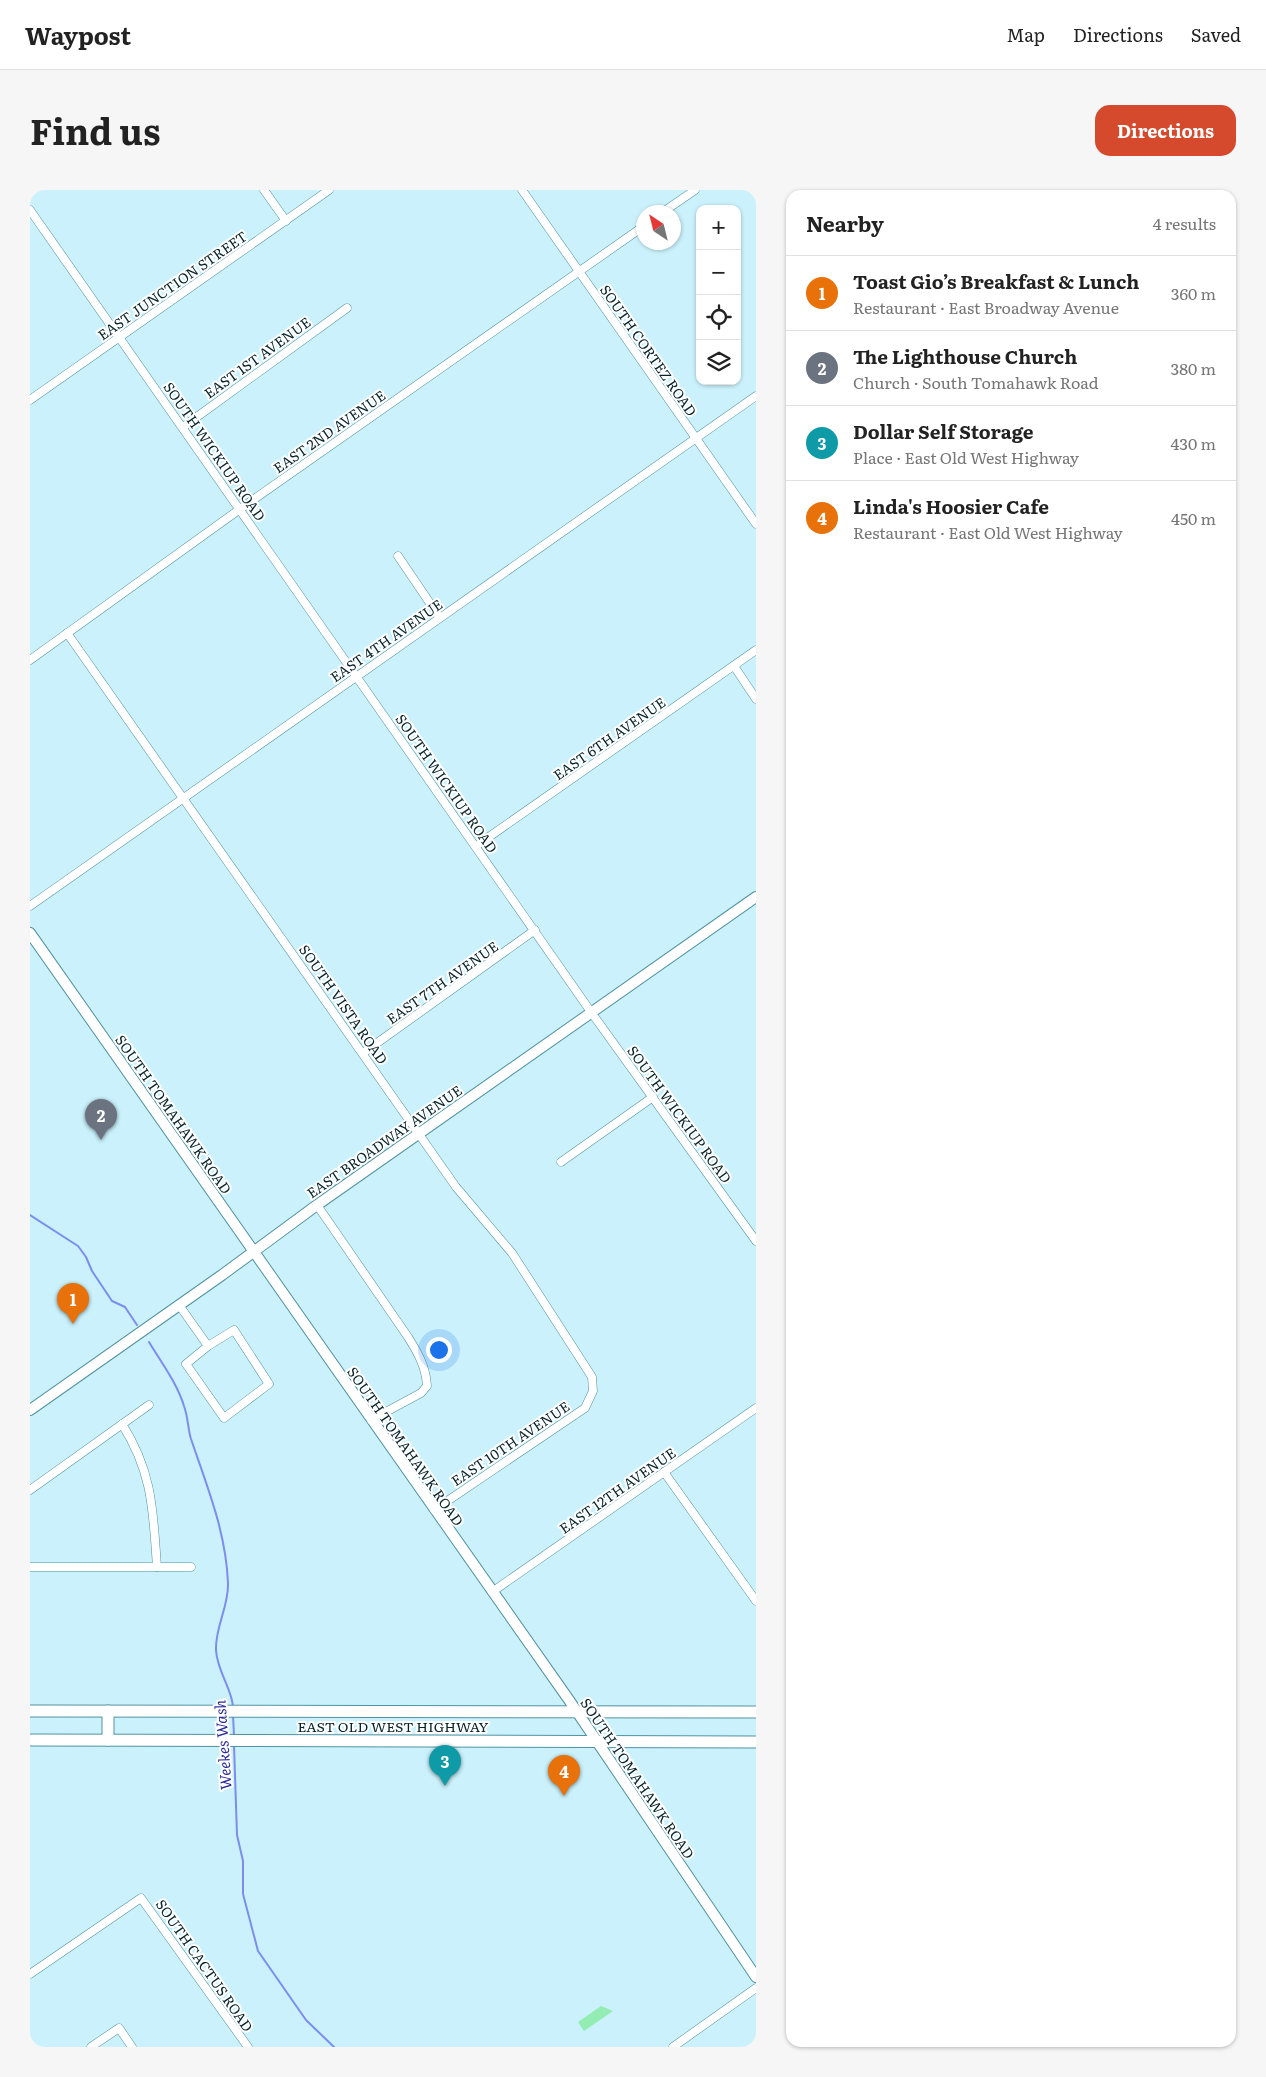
<!DOCTYPE html>
<meta charset="utf-8">
<style>
body{margin:0;font-family:Literata,serif;background:#f6f6f6;color:#222}
.controls{position:absolute;right:15px;top:15px;display:grid;overflow:hidden;border-radius:10px;box-shadow:0 1px 4px #0004}
.controls button{width:45px;height:45px;display:grid;place-items:center;padding:0;border:0;border-bottom:1px solid #e0e0e0;background:#fff;color:#222;font:25px sans-serif}
.compass{position:absolute;left:606px;top:15px;width:45px;height:45px;border-radius:50%;background:#fff;box-shadow:0 1px 4px #0004;rotate:325deg}
.you{position:absolute;left:408px;top:1159px;width:18px;height:18px;margin:-12px;border:4px solid #fff;border-radius:50%;background:#1a73e8;box-shadow:0 0 0 8px #1a73e833}
.badge{display:grid;place-items:center;width:32px;height:32px;border-radius:50%;background:#d54a2c;color:#fff;font-size:16px;font-weight:700}
.pin{position:absolute;translate:-50% -41px;filter:drop-shadow(0 1px 2px #0008)}
.pin::after{content:'';position:absolute;top:26px;width:18px;height:15px;background:inherit;clip-path:polygon(0 0,100% 0,50% 100%)}
.list{margin:0;padding:0;list-style:none}
h2{display:flex;justify-content:space-between;align-items:center;height:65px;margin:0;padding:0 20px;font-size:21px}
h2 small{font-size:16px;font-weight:400;color:#767676}
.list li{display:grid;grid-template-columns:32px 1fr auto;gap:15px;align-items:center;box-sizing:border-box;height:75px;padding:0 20px;border-top:1px solid #e0e0e0}
.list b{display:block;font-size:19px;white-space:nowrap}
.list p{margin:0;font-size:16px;white-space:nowrap;color:#767676}
.list em{font-size:16px;font-style:normal;color:#767676}
.icon{flex:none;width:28px;height:28px;fill:none;stroke:currentColor;stroke-width:2;stroke-linecap:round;stroke-linejoin:round}
.map{position:relative;flex:none;width:726px;height:1857px;overflow:hidden;border-radius:15px}
header{display:flex;align-items:center;gap:30px;box-sizing:border-box;height:70px;padding:0 25px;background:#fff;border-bottom:1px solid #e0e0e0}
header strong{font-size:24px}
nav{display:flex;gap:28px;margin-inline-start:auto;font-size:18px}
.intro{display:flex;align-items:center;justify-content:space-between;box-sizing:border-box;height:120px;padding:0 30px}
h1{margin:0;font-size:35px}
.button{padding:12px 22px;border-radius:15px;background:#d54a2c;color:#fff;font-size:18px;font-weight:700}
main{display:flex;gap:30px;padding:0 30px}
aside{flex:1;background:#fff;border-radius:15px;box-shadow:0 1px 4px #0004}
.map>svg:first-child{display:block}
</style>
<header>
<strong>Waypost</strong>
<nav><a>Map</a><a>Directions</a><a>Saved</a></nav>
</header>
<div class="intro"><h1>Find us</h1><a class="button">Directions</a></div>
<main>
<div class="map">
<svg width="726" height="1857" viewBox="0 0 726 1857">
<rect width="100%" height="100%" fill="#cbf2fc"/>
<path fill="#93ecb1" d="M571,1816L583,1821L554,1841L548,1832Z"/>
<g fill="none" stroke-linecap="round" stroke-linejoin="round">
<g stroke="#7b8df0" stroke-width="2">
<path d="M0,1025L48,1056L56,1067L62,1081L82,1111L95,1117L107,1135"/>
<path d="M119,1152C131,1172 147,1193 154,1216C158,1227 158,1239 161,1249C177,1296 196,1342 198,1393C199,1416 185,1437 186,1460C187,1482 203,1500 203,1518"/>
<path d="M203,1525L204,1545"/>
<path d="M204,1555L207,1645L213,1671V1704L228,1761L276,1830L304,1857"/>
</g>
<defs>
<g id="street">
<path d="M234,0L256,31"/>
<path d="M492,0L726,334"/>
<path d="M0,20L561,822L726,1051"/>
<path d="M633,22L665,0"/>
<path d="M0,210L299,0"/>
<path d="M153,237L317,118"/>
<path d="M368,366L410,428"/>
<path d="M37,443L426,997L482,1063L562,1187L563,1201L555,1218L404,1320"/>
<path d="M0,470L210,319L614,36"/>
<path d="M704,476L726,509"/>
<path d="M446,656L726,460"/>
<path d="M0,716L726,206"/>
<path d="M333,863L505,740"/>
<path d="M531,972L623,907"/>
<path d="M287,1015L378,1147C388,1163 396,1177 397,1196L391,1203L341,1230"/>
<path d="M149,1115L178,1156"/>
<path d="M204,1140L239,1194L194,1228L156,1174L178,1156Z"/>
<path d="M92,1234C123,1283 123,1321 127,1377"/>
<path d="M634,1282L726,1411"/>
<path d="M0,1300L119,1215"/>
<path d="M0,1377H161"/>
<path d="M462,1402L726,1218"/>
<path d="M0,1784L111,1708L218,1857"/>
<path d="M61,1857L89,1838L102,1857"/>
<path d="M643,1857L726,1798"/>
</g>
<g id="secondary">
<path d="M0,743L539,1510L726,1787"/>
<path d="M0,1220L192,1085L287,1015L726,707"/>
</g>
<g id="primary">
<path d="M0,1521L726,1522"/>
<path d="M0,1550L726,1552"/>
<path d="M78,1550V1521"/>
</g>
</defs>
<use href="#street" stroke="#5092a1" stroke-width="9"/>
<use href="#secondary" stroke="#5092a1" stroke-width="12"/>
<use href="#primary" stroke="#5092a1" stroke-width="13"/>
<use href="#street" stroke="#fff" stroke-width="8"/>
<use href="#secondary" stroke="#fff" stroke-width="10"/>
<use href="#primary" stroke="#fff" stroke-width="11"/>
</g>
<g text-anchor="middle" dominant-baseline="central" stroke-width="4" stroke-linejoin="round" paint-order="stroke">
<g font-size="14" fill="#08252b" stroke="#fff">
<text transform="translate(142 95) rotate(-35)">EAST JUNCTION STREET</text>
<text transform="translate(619 160) rotate(55)">SOUTH CORTEZ ROAD</text>
<text transform="translate(227 167) rotate(-36)">EAST 1ST AVENUE</text>
<text transform="translate(299 241) rotate(-35)">EAST 2ND AVENUE</text>
<text transform="translate(185 261) rotate(55)">SOUTH WICKIUP ROAD</text>
<text transform="translate(356 450) rotate(-35)">EAST 4TH AVENUE</text>
<text transform="translate(579 548) rotate(-35)">EAST 6TH AVENUE</text>
<text transform="translate(417 593) rotate(55)">SOUTH WICKIUP ROAD</text>
<text transform="translate(412 792) rotate(-35)">EAST 7TH AVENUE</text>
<text transform="translate(314 814) rotate(55)">SOUTH VISTA ROAD</text>
<text transform="translate(144 924) rotate(55)">SOUTH TOMAHAWK ROAD</text>
<text transform="translate(650 924) rotate(54)">SOUTH WICKIUP ROAD</text>
<text transform="translate(354 951) rotate(-35)">EAST BROADWAY AVENUE</text>
<text transform="translate(480 1253) rotate(-34)">EAST 10TH AVENUE</text>
<text transform="translate(376 1256) rotate(55)">SOUTH TOMAHAWK ROAD</text>
<text transform="translate(587 1300) rotate(-35)">EAST 12TH AVENUE</text>
<text x="363" y="1536">EAST OLD WEST HIGHWAY</text>
<text transform="translate(608 1588) rotate(56)">SOUTH TOMAHAWK ROAD</text>
<text transform="translate(175 1775) rotate(55)">SOUTH CACTUS ROAD</text>
</g>
<g font-size="15" font-style="italic" fill="#2c2c9d" stroke="#fff">
<text transform="translate(192 1555) rotate(-94)">Weekes Wash</text>
</g>
</g>
</svg>
<div class="controls">
<button>+</button>
<button>−</button>
<button><svg class="icon" aria-label="locate" viewBox="0 0 24 24"><circle cx="12" cy="12" r="6"/><path d="M12 2v4M12 18v4M2 12h4M18 12h4"/></svg></button>
<button><svg class="icon" aria-label="layers" viewBox="0 0 24 24"><path d="M12 4l9 5-9 5-9-5zM3 14l9 5 9-5"/></svg></button>
</div>
<svg class="compass" viewBox="-18 -18 36 36"><path d="M0-13l5 13h-10z" fill="#e53935"/><path d="M0 13l5-13h-10z" fill="#767676"/></svg>
<div class="you"></div>
<div class="pin badge" style="left:43px;top:1134px;background:#e8710a">1</div>
<div class="pin badge" style="left:71px;top:950px;background:#6b7280">2</div>
<div class="pin badge" style="left:415px;top:1596px;background:#0f9aa8">3</div>
<div class="pin badge" style="left:534px;top:1606px;background:#e8710a">4</div>
</div>
<aside>
<h2>Nearby<small>4 results</small></h2>
<ul class="list">
<li><span class="badge" style="background:#e8710a">1</span><div><b>Toast Gio’s Breakfast &amp; Lunch</b><p>Restaurant · East Broadway Avenue</p></div><em>360 m</em></li>
<li><span class="badge" style="background:#6b7280">2</span><div><b>The Lighthouse Church</b><p>Church · South Tomahawk Road</p></div><em>380 m</em></li>
<li><span class="badge" style="background:#0f9aa8">3</span><div><b>Dollar Self Storage</b><p>Place · East Old West Highway</p></div><em>430 m</em></li>
<li><span class="badge" style="background:#e8710a">4</span><div><b>Linda's Hoosier Cafe</b><p>Restaurant · East Old West Highway</p></div><em>450 m</em></li>
</ul>
</aside>
</main>
